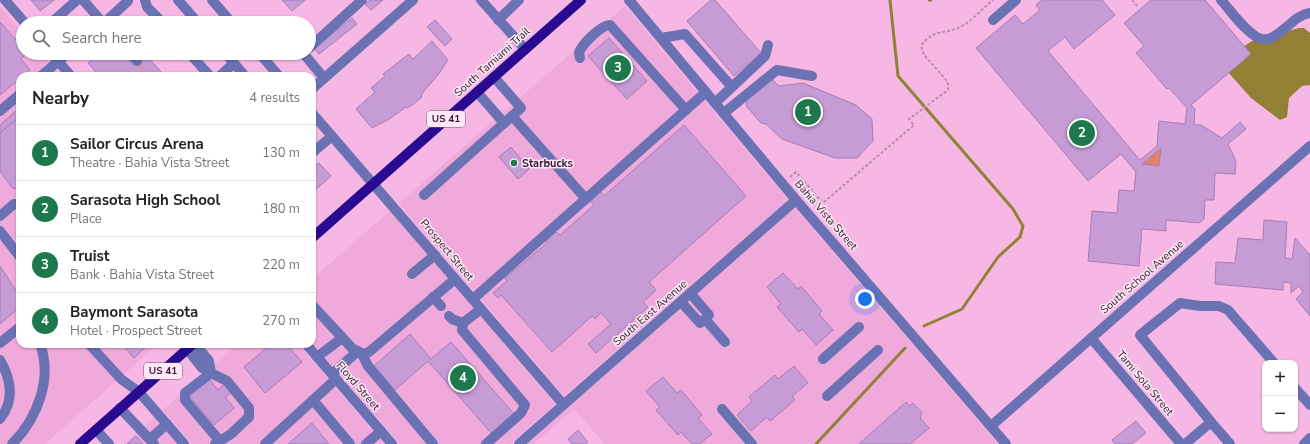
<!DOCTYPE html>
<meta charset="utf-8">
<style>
body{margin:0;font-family:"Nunito Sans",sans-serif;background:#f2f2f2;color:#202124}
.controls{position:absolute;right:12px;bottom:12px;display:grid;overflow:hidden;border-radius:8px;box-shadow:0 1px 3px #0004}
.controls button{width:36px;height:36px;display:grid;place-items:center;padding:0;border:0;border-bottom:1px solid #e0e0e0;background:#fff;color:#202124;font:20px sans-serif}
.you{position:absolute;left:865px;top:299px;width:14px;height:14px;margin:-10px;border:3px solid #fff;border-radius:50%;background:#1a73e8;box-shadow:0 0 0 6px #1a73e833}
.badge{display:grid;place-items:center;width:26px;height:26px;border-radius:50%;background:#1e784d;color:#fff;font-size:13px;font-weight:700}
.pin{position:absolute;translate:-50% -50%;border:2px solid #fff;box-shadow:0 1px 4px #0006}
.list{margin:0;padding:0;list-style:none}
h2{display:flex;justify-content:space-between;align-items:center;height:52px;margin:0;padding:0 16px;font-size:17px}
h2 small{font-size:13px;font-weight:400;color:#757577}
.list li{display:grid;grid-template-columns:26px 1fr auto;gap:12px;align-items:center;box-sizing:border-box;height:56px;padding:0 16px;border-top:1px solid #e0e0e0}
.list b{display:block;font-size:15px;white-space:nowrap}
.list p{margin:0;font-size:13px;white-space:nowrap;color:#757577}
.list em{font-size:13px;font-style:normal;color:#757577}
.icon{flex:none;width:22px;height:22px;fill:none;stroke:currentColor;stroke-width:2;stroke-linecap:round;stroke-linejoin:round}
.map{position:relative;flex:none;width:1310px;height:444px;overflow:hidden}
.search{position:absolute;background:#fff;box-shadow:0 1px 3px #0004;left:16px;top:16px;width:300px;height:44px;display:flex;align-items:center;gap:10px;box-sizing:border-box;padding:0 14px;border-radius:22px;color:#757577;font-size:15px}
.panel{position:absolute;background:#fff;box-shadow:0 1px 3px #0004;left:16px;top:72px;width:300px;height:276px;border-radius:12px}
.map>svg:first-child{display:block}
</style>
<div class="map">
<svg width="1310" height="444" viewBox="0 0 1310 444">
<rect width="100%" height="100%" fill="#f7b7e4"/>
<g fill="#efa9db">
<path d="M625,6L788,200L564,396L399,203Z"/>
<path d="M0,7L23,33V53H40L60,76H20V344H158L45,444H0Z"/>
<path d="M795,208L998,444H605L574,409L534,444H527Z"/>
<path d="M390,211L555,404L510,444H400L312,342V279Z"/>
<path d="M238,344H298L384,444H192L163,410Z"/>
<path d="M154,418L177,444H124Z"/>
</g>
<path fill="#dc8369" d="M1161,148L1159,166L1142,164Z"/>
<path fill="#928134" d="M1299,28H1304L1310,33V85L1302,86L1289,98L1287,117L1280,120L1251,98L1228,72L1241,48L1254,40Z"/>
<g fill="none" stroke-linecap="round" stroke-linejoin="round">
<g stroke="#928134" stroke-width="3">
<path d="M890,0L898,76L1013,209L1023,226L1020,237L998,257L962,309L924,326"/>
<path d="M929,0H931"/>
<path d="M816,444L905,348"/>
</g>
</g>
<g fill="#c79cd6" stroke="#a67db5" fill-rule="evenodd">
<path d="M31,0H54L40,11Z"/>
<path d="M282,0H305L292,11Z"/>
<path d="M370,0H383L371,10L365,4Z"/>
<path d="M711,0H715L761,53L734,76L687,21Z"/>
<path d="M1042,0H1102L1115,15L1074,49L1065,37L1048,51L1140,160L1157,146L1159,121L1185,124L1187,108L1169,88L1167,89L1136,53L1144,46L1124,23L1151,0H1205L1251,54L1191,105L1195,109L1194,125H1201L1222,138L1240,122L1246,129L1228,144L1236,161L1235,174L1215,173L1214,200H1205L1204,219L1199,223L1166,220V231L1142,229L1139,266L1088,261L1092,211L1117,213L1119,190L1134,191L1136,172L1121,154L1088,181L976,48L1015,15L1023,24L1040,10L1036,5ZM1161,148L1159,166L1142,164Z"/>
<path d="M352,18L357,24L319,54L314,48Z"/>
<path d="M435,20L452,39L445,46L427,27Z"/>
<path d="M0,22L23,48V53H27L21,59L30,70L0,95Z"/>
<path d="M609,38L647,81L627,99L588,56Z"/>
<path d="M432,41L448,60L438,75L424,91L421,96L422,97L411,106L407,108L406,107L388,120L372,128L356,109L375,92L371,88L385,76L383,74L409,54L413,59Z"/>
<path d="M100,53H123L133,65L145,54L164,75L99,76L88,63Z"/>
<path d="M771,78L779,86L803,83L856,105L872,119L873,141L857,158H835L782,139L766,124L761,123L746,106L747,99Z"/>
<path d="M20,109V189H18L12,188L0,171V133L20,116L17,112Z"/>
<path d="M17,110L20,116L0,133V125Z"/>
<path d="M684,125L746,196L649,282L656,290L643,302L648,307L596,353L588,344L611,324L601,313L595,319L592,316L552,352L501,295L498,298L493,293L507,281L505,278L547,243L546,241L556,232L560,235L594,205L590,200L600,191L604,196Z"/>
<path d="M511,147L529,169L518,179L499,157Z"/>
<path d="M319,163L331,176L313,192L312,169Z"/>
<path d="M1264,220L1287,222L1285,258L1292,259L1295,238L1310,255V316L1296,299L1303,292L1299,286L1291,293V283L1283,282V290L1215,284L1216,262L1235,263L1238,238L1263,240Z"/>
<path d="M0,266L20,297V307L0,324Z"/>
<path d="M783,273L798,289L801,286L822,311L819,314L833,330L816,345L802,329L799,332L777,307L781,304L767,287Z"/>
<path d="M410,334L431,359L451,342L515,415L493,435L428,361L395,390L374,366Z"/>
<path d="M122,344H149L134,358Z"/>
<path d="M271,344H286L302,362L265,393L244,367Z"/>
<path d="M794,366L808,383L792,396L795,400L770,421L767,417L751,431L737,415L752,401L749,397L775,375L778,379Z"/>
<path d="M663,377L677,393L681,390L702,415L698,418L712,434L700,444H692L681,432L678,435L656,410L660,407L646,391Z"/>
<path d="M209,379L218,390L225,384L232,392L225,397L234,408L214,425L189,396Z"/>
<path d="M906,402L909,406L913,403L922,413L920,418L929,428L910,444H859Z"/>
<path d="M1136,421L1146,433L1132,444H1115L1112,440Z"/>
<path d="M312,423L329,444H288Z"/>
<path d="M578,430L588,442L585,444H572L568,439Z"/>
<path d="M136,436L143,444H127Z"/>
</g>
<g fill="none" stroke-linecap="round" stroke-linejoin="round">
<path stroke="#d199c0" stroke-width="10" stroke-dasharray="10 5" stroke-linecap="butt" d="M137,61L151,76"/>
<g stroke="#be8aae" stroke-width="2" stroke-dasharray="3 2" stroke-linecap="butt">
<path d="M1132,0L1138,7"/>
<path d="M790,177L796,172L823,203L914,125L909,119L948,90V82L924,55L921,46C933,28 946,35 962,26C973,20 983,8 993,0"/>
</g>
<g stroke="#6a72b4" stroke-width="10">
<path d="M5,0L25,23"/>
<path d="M83,0L103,23"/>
<path d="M145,0L147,7L160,20L157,23"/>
<path d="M178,0L198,23"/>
<path d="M212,0L232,23"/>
<path d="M481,0L525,49"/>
<path d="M629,0L796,200L1006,444"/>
<path d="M1221,0C1230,10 1249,37 1262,39C1270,41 1278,34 1284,29C1293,22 1299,15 1310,13"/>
<path d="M498,20L519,0"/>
<path d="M993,20L1016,0"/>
<path d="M51,23L77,0"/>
<path d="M104,23L128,1"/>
<path d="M661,38L685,34L731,86"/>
<path d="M309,48L362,0"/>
<path d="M51,53L71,76"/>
<path d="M130,53L137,61"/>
<path d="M189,53L210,76"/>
<path d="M225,53L245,76"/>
<path d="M259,53L279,76"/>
<path d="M303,53L324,78"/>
<path d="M580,58L579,53C581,45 601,25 610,25L686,110"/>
<path d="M41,76L68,53"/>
<path d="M220,76L234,63"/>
<path d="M312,89L413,0"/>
<path d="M477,92L504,123"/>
<path d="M715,103L765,56L768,45"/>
<path d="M0,111L20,94"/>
<path d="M312,113L563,404"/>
<path d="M724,113L777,70L812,76"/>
<path d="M512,116L586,199"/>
<path d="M312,153L332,136"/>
<path d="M424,195L521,108L494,77"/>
<path d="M0,216L14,204L20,205"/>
<path d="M0,231L20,257"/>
<path d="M412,274L435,255"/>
<path d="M690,293L709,315"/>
<path d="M433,297L441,306"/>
<path d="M473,299L706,92"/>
<path d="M681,302L700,323"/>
<path d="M312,305L352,348L362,354L369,352L455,279"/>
<path d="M449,316L452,319L463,323L481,309"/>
<path d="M705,319L725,342"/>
<path d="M463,323L462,330L525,405L521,413L486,444"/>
<path d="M1091,338L1181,444"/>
<path d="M0,343L20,327"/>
<path d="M89,344L121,379L139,392L184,444"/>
<path d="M195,344L209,361L211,373L227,381L249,408V417L231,434L215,444"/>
<path d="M306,344L392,444"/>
<path d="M187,349L202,368L211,373L185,393V400L219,440"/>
<path d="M362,354L368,366L433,444"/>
<path d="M317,357L342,338"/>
<path d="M823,359L859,327"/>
<path d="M0,360C11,379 15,400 0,419"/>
<path d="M332,374L358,351"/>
<path d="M1295,388L1310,405"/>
<path d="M827,396L878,350"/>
<path d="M313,400L350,444"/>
<path d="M120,408L154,444"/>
<path d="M722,409L752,444"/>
<path d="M1211,422L1230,444"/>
<path d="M991,426L1310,146"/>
<path d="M96,430L109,444"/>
<path d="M150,439L167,424"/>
<path d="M12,444C37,419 53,379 40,344"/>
<path d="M265,444L336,379"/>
<path d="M366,444L381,431"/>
<path d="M519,444L796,200"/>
<path d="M1185,444L1211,422L1140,335L1180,303L1200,306H1219L1228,310L1274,363"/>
<path d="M1304,444L1310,438"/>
</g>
<g stroke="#290b92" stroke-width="10">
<path d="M312,238L581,0"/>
<path d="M80,444L193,344"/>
</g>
</g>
<circle fill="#1e784d" stroke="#fce8f6" stroke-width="1.5" cx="514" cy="163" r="4"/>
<g text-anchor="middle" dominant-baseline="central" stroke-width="3" stroke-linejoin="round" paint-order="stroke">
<g fill="#fce8f6" stroke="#735c6c" stroke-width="1">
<rect x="427" y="111" width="38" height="16" rx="3"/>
<rect x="144" y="363" width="38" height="16" rx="3"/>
</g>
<g font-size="10" font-weight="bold" fill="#382031">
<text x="446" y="119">US 41</text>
<text x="163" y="371">US 41</text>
</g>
<g font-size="11" fill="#382031" stroke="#fce8f6">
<text transform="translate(492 62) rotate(-42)">South Tamiami Trail</text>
<text transform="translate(826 215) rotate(49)">Bahia Vista Street</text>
<text transform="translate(447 250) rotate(50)">Prospect Street</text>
<text transform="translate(1142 277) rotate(-41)">South School Avenue</text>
<text transform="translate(650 313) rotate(-41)">South East Avenue</text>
<text transform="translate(1145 383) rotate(50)">Tami Sola Street</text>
<text transform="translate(358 386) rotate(49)">Floyd Street</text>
</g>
<g font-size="11" font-weight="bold" fill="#382031" stroke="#fce8f6" text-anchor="start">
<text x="522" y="163">Starbucks</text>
</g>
</g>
</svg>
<div class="controls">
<button>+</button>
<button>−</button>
</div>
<div class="you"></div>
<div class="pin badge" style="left:808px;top:112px">1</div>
<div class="pin badge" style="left:1082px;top:133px">2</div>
<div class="pin badge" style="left:618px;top:68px">3</div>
<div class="pin badge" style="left:463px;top:378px">4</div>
<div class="search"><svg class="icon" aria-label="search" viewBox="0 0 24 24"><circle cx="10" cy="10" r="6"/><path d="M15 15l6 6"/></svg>Search here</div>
<section class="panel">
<h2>Nearby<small>4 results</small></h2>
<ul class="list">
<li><span class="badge">1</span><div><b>Sailor Circus Arena</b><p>Theatre · Bahia Vista Street</p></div><em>130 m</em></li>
<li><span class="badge">2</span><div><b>Sarasota High School</b><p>Place</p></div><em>180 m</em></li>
<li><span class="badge">3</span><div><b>Truist</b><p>Bank · Bahia Vista Street</p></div><em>220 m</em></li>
<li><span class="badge">4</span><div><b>Baymont Sarasota</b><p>Hotel · Prospect Street</p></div><em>270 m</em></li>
</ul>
</section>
</div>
